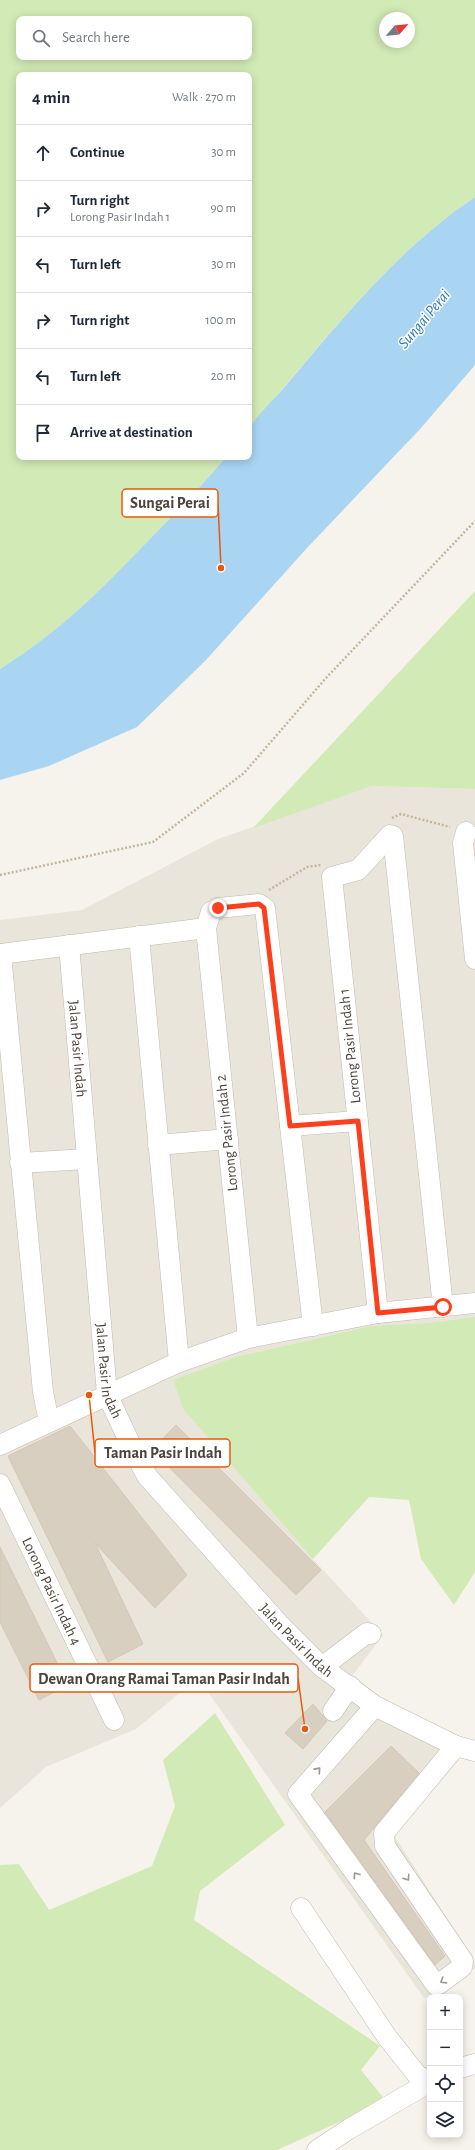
<!DOCTYPE html>
<meta charset="utf-8">
<style>
body{margin:0;font-family:"Alegreya Sans",sans-serif;background:#f2f2f3;color:#1f2937}
.controls{position:absolute;right:12px;bottom:12px;display:grid;overflow:hidden;border-radius:8px;box-shadow:0 2px 10px #0003}
.controls button{width:36px;height:36px;display:grid;place-items:center;padding:0;border:0;border-bottom:1px solid #e0e1e3;background:#fff;color:#1f2937;font:20px sans-serif}
.compass{position:absolute;left:379px;top:12px;width:36px;height:36px;border-radius:50%;background:#fff;box-shadow:0 2px 10px #0003;rotate:62deg}
.stop{position:absolute;width:12px;height:12px;margin:-9px;border:3px solid #fc3f1d;border-radius:50%;background:#fff}
.stop.end{background:#fc3f1d;border-color:#fff;box-shadow:0 1px 4px #0008}
.list{margin:0;padding:0;list-style:none}
h2{display:flex;justify-content:space-between;align-items:center;height:52px;margin:0;padding:0 16px;font-size:17px}
h2 small{font-size:13px;font-weight:400;color:#747a83}
.list li{display:grid;grid-template-columns:26px 1fr auto;gap:12px;align-items:center;box-sizing:border-box;height:56px;padding:0 16px;border-top:1px solid #e0e1e3}
.list b{display:block;font-size:15px;white-space:nowrap}
.list p{margin:0;font-size:13px;white-space:nowrap;color:#747a83}
.list em{font-size:13px;font-style:normal;color:#747a83}
.icon{flex:none;width:22px;height:22px;fill:none;stroke:currentColor;stroke-width:2;stroke-linecap:round;stroke-linejoin:round}
.map{position:relative;flex:none;width:475px;height:2150px;overflow:hidden}
.search{position:absolute;background:#fff;box-shadow:0 2px 10px #0003;left:16px;top:16px;width:236px;height:44px;display:flex;align-items:center;gap:10px;box-sizing:border-box;padding:0 14px;border-radius:8px;color:#747a83;font-size:15px}
.panel{position:absolute;background:#fff;box-shadow:0 2px 10px #0003;left:16px;top:72px;width:236px;height:388px;border-radius:8px}
.map>svg:first-child{display:block}
</style>
<div class="map">
<svg width="475" height="2150" viewBox="0 0 475 2150">
<rect width="100%" height="100%" fill="#f6f3ec"/>
<path fill="#eae5da" d="M372,786L475,789V1317L428,1323L371,1326L235,1357L173,1380L183,1409L313,1559L383,1635L353,1675L459,1760L394,1835L475,1962V1968L424,1998L198,1678L136,1729L46,1767L0,1808V920L82,910L218,839Z"/>
<g fill="#d2eab5" fill-rule="evenodd">
<path d="M0,0H475V197C387,256 317,349 249,429V75H19V457H226C201,487 174,514 147,542C99,592 59,632 0,669ZM385,18H409V42H385ZM19,19H249V57H19Z"/>
<path d="M475,591V789L372,786L253,828Z"/>
<path d="M475,1317V1572L454,1605L421,1559L409,1500L369,1497L313,1559L183,1409L173,1380L235,1357L371,1326L428,1323Z"/>
<path d="M215,1713L285,1825L200,1891L194,1920L380,2046L361,2070L386,2101L277,2150H0V1865L19,1864L49,1910L152,1866L175,1806L163,1760Z"/>
</g>
<path fill="#a9d4f2" d="M475,197V365L421,428L307,548L205,661L137,727L49,766L0,780V669C59,632 99,592 147,542C174,514 201,487 226,457H249C249,449 247,437 249,430C251,422 276,397 282,390C340,321 399,248 475,197Z"/>
<g fill="#d8cfc1" stroke="#d3c7b4">
<path d="M176,1425L321,1570L296,1595L152,1450Z"/>
<path d="M70,1426L187,1575L155,1608L95,1543L143,1644L108,1662L8,1456Z"/>
<path d="M0,1547L68,1685L39,1700L0,1622Z"/>
<path d="M313,1704L327,1721L303,1749L285,1733Z"/>
<path d="M391,1746L419,1773L364,1840L445,1956L435,1965L325,1812Z"/>
</g>
<g fill="none" stroke-linecap="round" stroke-linejoin="round">
<defs>
<g id="minor">
<path d="M466,832L463,843L475,959"/>
<path d="M139,936L179,1362"/>
<path id="s1" d="M69,945L107,1394L135,1454L147,1476L279,1624L322,1667L375,1706L456,1746L475,1751"/>
<path d="M0,954L206,928"/>
<path d="M1,954L43,1392L49,1422"/>
<path d="M290,1126L358,1121"/>
<path d="M158,1145L228,1139"/>
<path d="M20,1163L87,1159"/>
<path d="M378,1313L332,877L358,870L390,835L393,836L443,1307"/>
<path d="M248,1338L206,928L211,912L218,908L259,904L265,908L313,1326"/>
<path d="M0,1445L179,1362L248,1338L378,1313L475,1303"/>
<path id="s2" d="M0,1484L114,1720"/>
<path d="M322,1667L367,1633L371,1634"/>
<path d="M375,1706L298,1794L436,1985L439,1984L462,1967L463,1961L385,1846L384,1833L456,1746"/>
<path d="M333,1711L350,1686"/>
<path d="M301,1908L387,2037L418,2076L430,2081"/>
<path d="M460,2068L475,2064"/>
<path d="M317,2150L349,2129L430,2082"/>
</g>
</defs>
<use href="#minor" stroke="#c2bbae" stroke-width="21"/>
<g stroke="#c4b79f" stroke-width="2.5" stroke-dasharray="2 2" stroke-linecap="butt">
<path d="M392,818L401,814L450,827"/>
<path d="M0,875L153,842L244,773L326,678L475,521"/>
<path d="M269,890L307,867L321,865"/>
</g>
<use href="#minor" stroke="#fff" stroke-width="20"/>
</g>
<defs><path id="oneway-chevron" d="M-2-3.5L2.5 0L-2 3.5" fill="none" stroke-width="1.6" stroke-linecap="round" stroke-linejoin="round"/></defs>
<g stroke="#9c9892">
<use href="#oneway-chevron" transform="translate(318 1770) rotate(-48)"/>
<use href="#oneway-chevron" transform="translate(356 1875) rotate(-126)"/>
<use href="#oneway-chevron" transform="translate(407 1878) rotate(56)"/>
<use href="#oneway-chevron" transform="translate(443 1981) rotate(148)"/>
</g>
<g fill="none" stroke-linecap="round" stroke-linejoin="round">
<path stroke="#fc3f1d" stroke-width="5" d="M218,908L259,904L264,908L290,1126L358,1121L378,1313L443,1307"/>
</g>
<g text-anchor="middle" dominant-baseline="central" stroke-width="3" stroke-linejoin="round" paint-order="stroke">
<g font-size="15" fill="#4b4439" stroke="#fff">
<text transform="translate(350 1046) rotate(-96)">Lorong Pasir Indah 1</text>
<text stroke="none"><textPath href="#s1" startOffset="104">Jalan Pasir Indah</textPath></text>
<text transform="translate(227 1133) rotate(-96)">Lorong Pasir Indah 2</text>
<text stroke="none"><textPath href="#s1" startOffset="428">Jalan Pasir Indah</textPath></text>
<text stroke="none"><textPath href="#s2" startOffset="119">Lorong Pasir Indah 4</textPath></text>
<text stroke="none"><textPath href="#s1" startOffset="764">Jalan Pasir Indah</textPath></text>
</g>
<g font-size="16" font-style="italic" fill="#2e7ab2" stroke="#fff">
<text transform="translate(424 319) rotate(-50)">Sungai Perai</text>
</g>
</g>
<path fill="none" stroke="#e8590c" stroke-width="1.5" d="M221 568L218 503M89 1395L95 1453M305 1729L298 1678"/>
<g fill="#e8590c" stroke="#fff" stroke-width="1.5">
<circle cx="221" cy="568" r="4"/>
<circle cx="89" cy="1395" r="4"/>
<circle cx="305" cy="1729" r="4"/>
</g>
<g fill="#fff" stroke="#e8590c" stroke-width="1.5">
<rect x="122" y="489" width="96" height="28" rx="4"/>
<rect x="95" y="1439" width="135" height="28" rx="4"/>
<rect x="30" y="1664" width="268" height="28" rx="4"/>
</g>
<g font-size="16" text-anchor="middle" font-weight="bold" fill="#4b4439">
<text x="170" y="508">Sungai Perai</text>
<text x="163" y="1458">Taman Pasir Indah</text>
<text x="164" y="1684">Dewan Orang Ramai Taman Pasir Indah</text>
</g>
</svg>
<div class="controls">
<button>+</button>
<button>−</button>
<button><svg class="icon" aria-label="locate" viewBox="0 0 24 24"><circle cx="12" cy="12" r="6"/><path d="M12 2v4M12 18v4M2 12h4M18 12h4"/></svg></button>
<button><svg class="icon" aria-label="layers" viewBox="0 0 24 24"><path d="M12 4l9 5-9 5-9-5zM3 14l9 5 9-5"/></svg></button>
</div>
<svg class="compass" viewBox="-18 -18 36 36"><path d="M0-13l5 13h-10z" fill="#e53935"/><path d="M0 13l5-13h-10z" fill="#747a83"/></svg>
<div class="stop" style="left:443px;top:1307px"></div>
<div class="stop end" style="left:218px;top:908px"></div>
<div class="search"><svg class="icon" aria-label="search" viewBox="0 0 24 24"><circle cx="10" cy="10" r="6"/><path d="M15 15l6 6"/></svg>Search here</div>
<section class="panel">
<h2>4 min<small>Walk · 270 m</small></h2>
<ul class="list">
<li><svg class="icon" aria-label="ahead" viewBox="0 0 24 24"><path d="M12 20V5M6 11l6-6 6 6"/></svg><div><b>Continue</b></div><em>30 m</em></li>
<li><svg class="icon" aria-label="right" viewBox="0 0 24 24"><path d="M7 20v-9h11M14 6l5 5-5 5"/></svg><div><b>Turn right</b><p>Lorong Pasir Indah 1</p></div><em>90 m</em></li>
<li><svg class="icon" aria-label="left" viewBox="0 0 24 24"><path d="M17 20v-9H6M10 6l-5 5 5 5"/></svg><div><b>Turn left</b></div><em>30 m</em></li>
<li><svg class="icon" aria-label="right" viewBox="0 0 24 24"><path d="M7 20v-9h11M14 6l5 5-5 5"/></svg><div><b>Turn right</b></div><em>100 m</em></li>
<li><svg class="icon" aria-label="left" viewBox="0 0 24 24"><path d="M17 20v-9H6M10 6l-5 5 5 5"/></svg><div><b>Turn left</b></div><em>20 m</em></li>
<li><svg class="icon" aria-label="arrive" viewBox="0 0 24 24"><path d="M6 21V4h12l-3 4 3 4H6"/></svg><div><b>Arrive at destination</b></div></li>
</ul>
</section>
</div>
